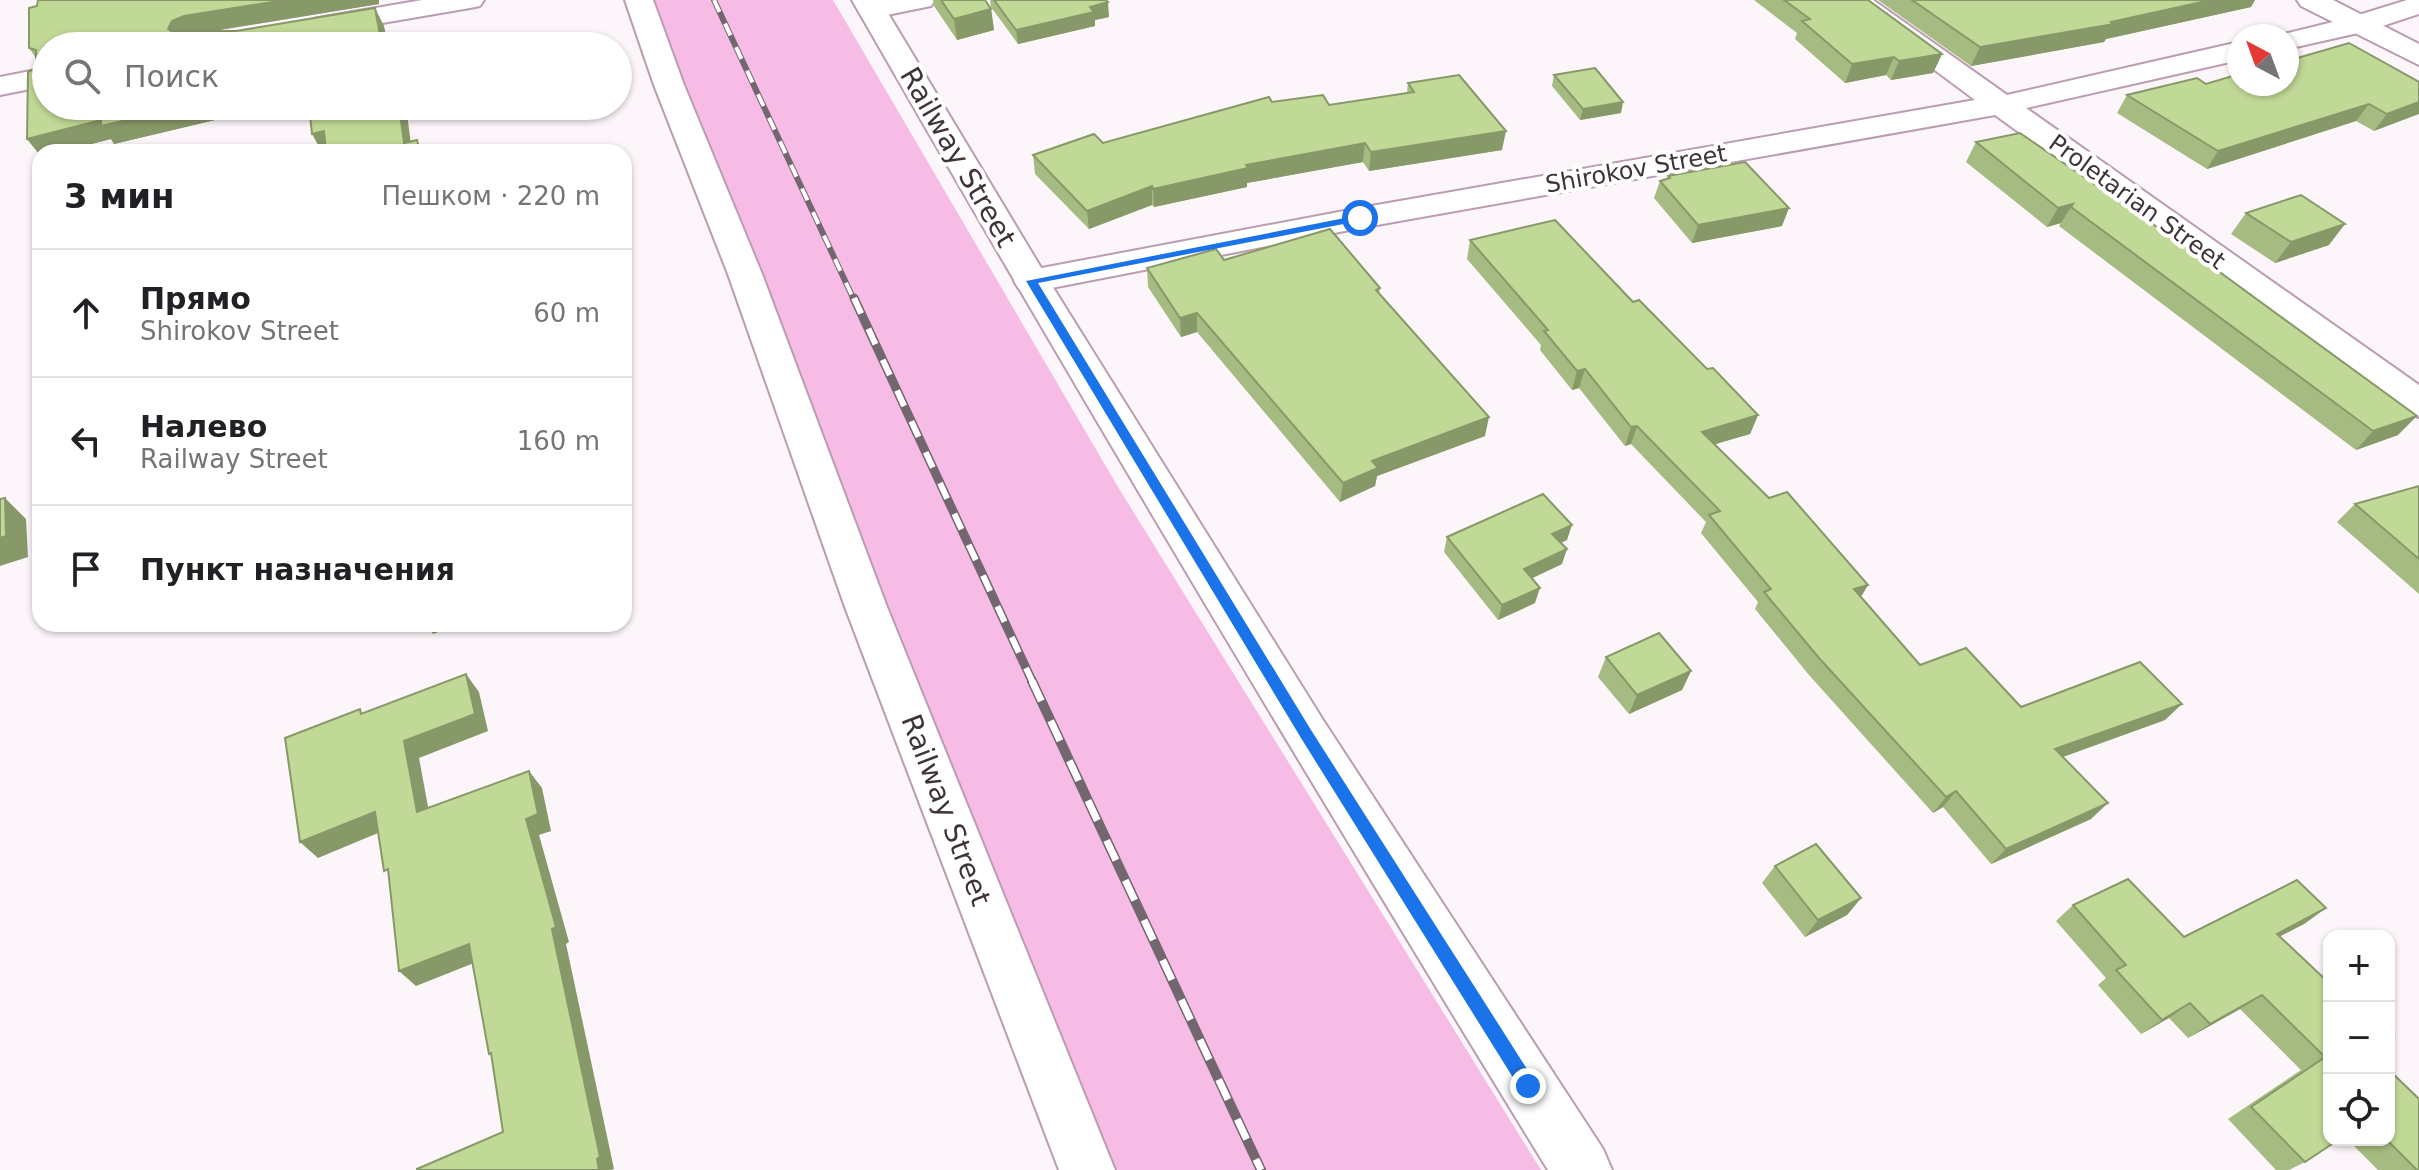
<!DOCTYPE html>
<html lang="ru">
<meta charset="utf-8">
<style>
body{margin:0;font-family:"DejaVu Sans",sans-serif;background:#f6f6f6;color:#202124}
.controls{position:absolute;right:24px;bottom:24px;display:grid;overflow:hidden;border-radius:16px;box-shadow:0 2px 6px #0004}
.controls button{width:72px;height:72px;display:grid;place-items:center;padding:0;border:0;border-bottom:2px solid #e0e0e0;background:#fff;color:#202124;font:40px sans-serif}
.compass{position:absolute;left:2227px;top:24px;width:72px;height:72px;border-radius:50%;background:#fff;box-shadow:0 2px 6px #0004;rotate:319deg}
.stop{position:absolute;width:24px;height:24px;margin:-18px;border:6px solid #1a73e8;border-radius:50%;background:#fff}
.stop.end{background:#1a73e8;border-color:#fff;box-shadow:0 2px 8px #0008}
.list{margin:0;padding:0;list-style:none}
h2{display:flex;justify-content:space-between;align-items:center;height:104px;margin:0;padding:0 32px;font-size:34px}
h2 small{font-size:26px;font-weight:400;color:#757577}
.list li{display:grid;grid-template-columns:52px 1fr auto;gap:24px;align-items:center;box-sizing:border-box;height:128px;padding:0 32px;border-top:2px solid #e0e0e0}
.list b{display:block;font-size:30px;white-space:nowrap}
.list p{margin:0;font-size:26px;white-space:nowrap;color:#757577}
.list em{font-size:26px;font-style:normal;color:#757577}
.icon{flex:none;width:44px;height:44px;fill:none;stroke:currentColor;stroke-width:2;stroke-linecap:round;stroke-linejoin:round}
.map{position:relative;flex:none;width:2419px;height:1170px;overflow:hidden}
.search{position:absolute;background:#fff;box-shadow:0 2px 6px #0004;left:32px;top:32px;width:600px;height:88px;display:flex;align-items:center;gap:20px;box-sizing:border-box;padding:0 28px;border-radius:44px;color:#757577;font-size:30px}
.panel{position:absolute;background:#fff;box-shadow:0 2px 6px #0004;left:32px;top:144px;width:600px;height:488px;border-radius:24px}
.map>svg:first-child{display:block}
</style>
<div class="map">
<svg width="2419" height="1170" viewBox="0 0 2419 1170">
<rect width="100%" height="100%" fill="#fcf5fa"/>
<path fill="#f7bce5" d="M639,0H833L1118,487L1541,1170H1087Z"/>
<g fill="none" stroke-linecap="round" stroke-linejoin="round">
<defs>
<g id="street">
<path d="M422,0H484L480,6L470,8L324,33L314,31L310,25L314,19L324,17Z"/>
<path d="M625,0H653L684,85L762,274L887,607L1115,1170H1059L845,607L728,274L654,85Z"/>
<path d="M881,0H935L931,6L872,18L862,16L858,10L862,4Z"/>
<path d="M1841,0H1873L2007,95L2239,42V60L2026,108L2419,385V417L2406,413L1995,115L1360,228L1031,292L1019,289L1014,281L1019,273L1031,270L1360,208L1975,100Z"/>
<path d="M2407,0H2419V14L2367,31L2287,49V36H2276L2349,18Z"/>
<path d="M46,68V86L0,95V77Z"/>
</g>
<g id="secondary">
<path d="M852,0H880L1049,281L1323,720L1603,1149L1612,1170H1548C1310,783 1078,394 852,0Z"/>
<path d="M2297,0H2333L2419,44V65L2301,6Z"/>
</g>
</defs>
<use href="#street" stroke="#bb9cb1" stroke-width="4"/>
<use href="#secondary" stroke="#bb9cb1" stroke-width="4"/>
<use href="#street" fill="#fff" fill-rule="evenodd"/>
<use href="#secondary" fill="#fff" fill-rule="evenodd"/>
<defs>
<path id="rail-far2" d="M714,0L854,300"/>
<path id="rail-far1" d="M854,298L1033,683"/>
<path id="rail" d="M1032,681L1261,1170"/>
</defs>
<use href="#rail-far2" stroke="#73676f" stroke-width="6"/>
<use href="#rail-far1" stroke="#73676f" stroke-width="9"/>
<use href="#rail" stroke="#73676f" stroke-width="10"/>
<use href="#rail-far2" stroke="#fff" stroke-width="4" stroke-dasharray="13" stroke-linecap="butt"/>
<use href="#rail-far1" stroke="#fff" stroke-width="6" stroke-dasharray="17" stroke-linecap="butt"/>
<use href="#rail" stroke="#fff" stroke-width="7" stroke-dasharray="22" stroke-linecap="butt"/>
</g>
<g fill="#a6bb81">
<path d="M38,0H379V4L213,31L384,26L46,106H274L114,144L111,139L60,152H40V155L27,139L36,68V58L29,48Z"/>
<path d="M933,0H985L991,9L994,30L957,40L934,6Z"/>
<path d="M990,0H1106L1109,17L1095,20V26L1018,44L991,7Z"/>
<path d="M1754,0H1868L1942,54L1933,73L1891,80L1886,75L1845,83L1795,39L1797,33Z"/>
<path d="M1878,0H2255L2251,7L2106,39L2104,42L1971,66Z"/>
<path d="M1554,75L1621,113L1580,120L1552,86Z"/>
<path d="M2419,82L2374,131L2356,121L2207,169L2117,113L2127,95L2206,84Z"/>
<path d="M1408,83L1502,150L1369,171L1363,162L1247,183V187L1154,207L1152,205L1089,229L1035,174L1033,155L1103,143L1272,102L1329,105L1407,93Z"/>
<path d="M2020,133L2398,435L2356,450L2059,226L2061,223L2047,227L1966,162L1976,142Z"/>
<path d="M1668,176L1782,226L1692,243L1654,198L1660,181L1667,179Z"/>
<path d="M2246,213L2329,245L2275,263L2231,234Z"/>
<path d="M1470,240L1633,302L1758,415L1750,434L1715,444L1769,498L1868,585L1861,597L1920,665L2021,707L2165,720L2063,757L2091,819L1991,864L1943,807L1933,813L1809,675L1755,609L1758,602L1701,533L1706,522L1631,444L1625,446L1579,388L1572,390L1540,350L1541,345L1467,259Z"/>
<path d="M1224,260L1380,288L1379,293L1485,436L1377,476L1375,486L1340,502L1197,332L1181,337L1148,287L1147,268Z"/>
<path d="M2419,486V594L2337,522L2355,504Z"/>
<path d="M1447,537L1567,540L1561,543L1562,564L1532,578L1535,603L1498,620L1444,552Z"/>
<path d="M1606,657L1691,671L1682,690L1629,714L1598,677Z"/>
<path d="M1775,866L1861,898L1847,915L1805,937L1762,883Z"/>
<path d="M2073,905L2184,937L2326,908L2304,924L2279,936L2329,983V1140L2305,1162L2289,1170H2276L2228,1119L2301,1070L2240,1009L2188,1038L2169,1018L2141,1034L2098,985L2106,978L2056,921Z"/>
<path d="M2348,1140H2389L2419,1170H2378Z"/>
</g>
<g fill="#879869">
<path d="M285,0H379V4L195,34L179,46L168,29L172,21L184,16Z"/>
<path d="M2211,0H2255L2251,7L2106,39L2104,42L1971,66L1980,47L2111,22Z"/>
<path d="M1108,2L1109,17L1095,20V26L1018,44L1016,30Z"/>
<path d="M375,8L384,26L388,46H382Z"/>
<path d="M991,9L994,30L957,40L954,19Z"/>
<path d="M1942,54L1933,73L1891,80L1899,61Z"/>
<path d="M1894,57L1886,75L1845,83L1852,64Z"/>
<path d="M1623,102L1621,113L1580,120L1583,109Z"/>
<path d="M2419,102V114L2374,131L2387,114Z"/>
<path d="M2369,104L2356,121L2207,169L2218,151Z"/>
<path d="M186,106H274L114,144L111,139L60,152H40V155L27,139L101,120Z"/>
<path d="M399,106H406L412,152L404,143Z"/>
<path d="M324,131L334,150L322,152L312,134Z"/>
<path d="M1506,131L1502,150L1369,171L1371,152Z"/>
<path d="M1365,143L1363,162L1247,183V187L1154,207L1153,189L1246,165Z"/>
<path d="M1152,186V205L1089,229L1087,211Z"/>
<path d="M2073,204L2061,223L2047,227L2058,208Z"/>
<path d="M1789,208L1782,226L1692,243L1698,225Z"/>
<path d="M2345,224L2329,245L2275,263L2291,242Z"/>
<path d="M1197,313V332L1181,337L1180,318Z"/>
<path d="M1585,369L1579,388L1572,390L1577,371Z"/>
<path d="M1758,415L1750,434L1695,450L1702,432Z"/>
<path d="M2417,416L2398,435L2356,450L2373,431Z"/>
<path d="M1489,417L1485,436L1377,476L1375,486L1340,502L1343,483L1372,461Z"/>
<path d="M1637,426L1631,444L1625,446L1631,427Z"/>
<path d="M5,498L26,519L28,557L0,566V538Z"/>
<path d="M1572,525L1567,540L1547,549L1552,534Z"/>
<path d="M1567,549L1562,564L1520,584L1524,569Z"/>
<path d="M1868,585L1857,603L1854,589Z"/>
<path d="M1540,588L1535,603L1498,620L1502,605Z"/>
<path d="M426,624H460L433,634Z"/>
<path d="M1691,671L1682,690L1629,714L1637,695Z"/>
<path d="M466,674L479,692L488,731L419,758L432,828L417,812L404,741Z"/>
<path d="M2182,704L2165,720L2040,765L2055,749Z"/>
<path d="M529,771L542,788L551,831L539,835L569,942L566,944L614,1169L611,1170H599L526,819Z"/>
<path d="M1956,791L1943,807L1933,813L1946,797Z"/>
<path d="M2108,803L2091,819L1991,864L2006,849Z"/>
<path d="M375,812L390,828L318,858L300,842Z"/>
<path d="M1861,898L1847,915L1805,937L1818,920Z"/>
<path d="M2326,908L2304,924L2255,949L2277,934Z"/>
<path d="M469,944L484,959L416,986L399,971Z"/>
<path d="M2262,995L2240,1009L2188,1038L2210,1024Z"/>
<path d="M2190,1003L2169,1018L2141,1034L2162,1020Z"/>
</g>
<g fill="#c1d996" stroke="#879869" stroke-width="2">
<path d="M38,0H285L184,16L172,21L168,29L171,31H236L375,8L382,46H46V106H186L101,126V120L27,139L28,72L36,68V50L29,48V8L37,6Z"/>
<path d="M941,0H985L991,9L954,19Z"/>
<path d="M994,0H1106L1108,2L1090,7L1094,12L1016,30Z"/>
<path d="M1784,0H1868L1942,54L1899,61L1894,57L1852,64L1802,21L1810,19Z"/>
<path d="M1912,0H2211L2111,22L2114,24L1980,47Z"/>
<path d="M2349,43L2419,82V102L2387,114L2369,104L2218,151L2127,95L2197,78L2206,84L2239,74V84H2287V61Z"/>
<path d="M1595,68L1623,102L1583,109L1554,75Z"/>
<path d="M1459,75L1506,131L1371,152L1365,143L1246,165L1248,168L1153,189L1152,186L1087,211L1033,155L1094,134L1103,143L1269,97L1272,102L1323,95L1329,105L1414,92L1408,83Z"/>
<path d="M309,106H399L404,143L417,140L420,152H326L324,131L312,134Z"/>
<path d="M2020,133L2173,238L2417,416L2373,431L2071,207L2073,204L2058,208L1976,142Z"/>
<path d="M1745,162L1789,208L1698,225L1660,181L1670,178L1668,176Z"/>
<path d="M2301,195L2345,224L2291,242L2246,213Z"/>
<path d="M1555,220L1633,302L1639,300L1707,369L1713,368L1758,415L1702,432L1769,498L1787,492L1868,585L1854,589L1920,665L1966,648L2021,707L2140,662L2182,704L2055,749L2108,803L2006,849L1956,791L1946,797L1819,658L1764,592L1771,589L1709,515L1720,511L1637,426L1631,427L1585,369L1577,371L1544,331L1548,330L1470,240Z"/>
<path d="M1330,229L1380,288L1376,290L1489,417L1372,461L1378,468L1343,483L1197,313L1180,318L1147,268L1216,249L1224,260Z"/>
<path d="M2419,486V559L2355,504Z"/>
<path d="M1543,494L1572,525L1552,534L1567,549L1524,569L1540,588L1502,605L1447,537Z"/>
<path d="M5,498L6,536L0,538V499Z"/>
<path d="M1659,633L1691,671L1637,695L1606,657Z"/>
<path d="M466,674L475,714L404,741L417,812L529,771L538,814L526,819L556,927L552,929L600,1157L597,1159L599,1170H417V1169L503,1132L491,1053L489,1054L469,944L399,971L388,869L384,871L375,812L300,842L285,738L360,709L361,714Z"/>
<path d="M1816,844L1861,898L1818,920L1775,866Z"/>
<path d="M2128,879L2184,937L2297,880L2326,908L2277,934L2329,983V1140H2338L2305,1162L2251,1107L2325,1057L2262,995L2210,1024L2190,1003L2162,1020L2116,970L2126,965L2073,905Z"/>
<path d="M2389,1030L2394,1034L2389,1038Z"/>
<path d="M2389,1070L2419,1099V1170H2417L2387,1140H2389Z"/>
</g>
<path fill="#1a73e8" d="M1360,215L1364,216V220L1038,283L1311,730L1534,1080L1536,1086L1534,1092L1528,1095L1522,1092L1301,738L1026,281Z"/>
<g text-anchor="middle" dominant-baseline="central" stroke-width="8" stroke-linejoin="round" paint-order="stroke">
<g font-size="24" fill="#3f323b" stroke="#fff">
<text transform="translate(1636 169) rotate(-10)">Shirokov Street</text>
<text transform="translate(2137 202) rotate(36)">Proletarian Street</text>
</g>
<g font-size="28" fill="#3f323b" stroke="#fff">
<text transform="translate(958 157) rotate(60)">Railway Street</text>
<text transform="translate(946 810) rotate(69)">Railway Street</text>
</g>
</g>
</svg>
<div class="controls">
<button>+</button>
<button>−</button>
<button><svg class="icon" aria-label="locate" viewBox="0 0 24 24"><circle cx="12" cy="12" r="6"/><path d="M12 2v4M12 18v4M2 12h4M18 12h4"/></svg></button>
</div>
<svg class="compass" viewBox="-18 -18 36 36"><path d="M0-13l5 13h-10z" fill="#e53935"/><path d="M0 13l5-13h-10z" fill="#757577"/></svg>
<div class="stop" style="left:1360px;top:218px"></div>
<div class="stop end" style="left:1528px;top:1086px"></div>
<div class="search"><svg class="icon" aria-label="search" viewBox="0 0 24 24"><circle cx="10" cy="10" r="6"/><path d="M15 15l6 6"/></svg>Поиск</div>
<section class="panel">
<h2>3 мин<small>Пешком · 220 m</small></h2>
<ul class="list">
<li><svg class="icon" aria-label="ahead" viewBox="0 0 24 24"><path d="M12 20V5M6 11l6-6 6 6"/></svg><div><b>Прямо</b><p>Shirokov Street</p></div><em>60 m</em></li>
<li><svg class="icon" aria-label="left" viewBox="0 0 24 24"><path d="M17 20v-9H6M10 6l-5 5 5 5"/></svg><div><b>Налево</b><p>Railway Street</p></div><em>160 m</em></li>
<li><svg class="icon" aria-label="arrive" viewBox="0 0 24 24"><path d="M6 21V4h12l-3 4 3 4H6"/></svg><div><b>Пункт назначения</b></div></li>
</ul>
</section>
</div>
